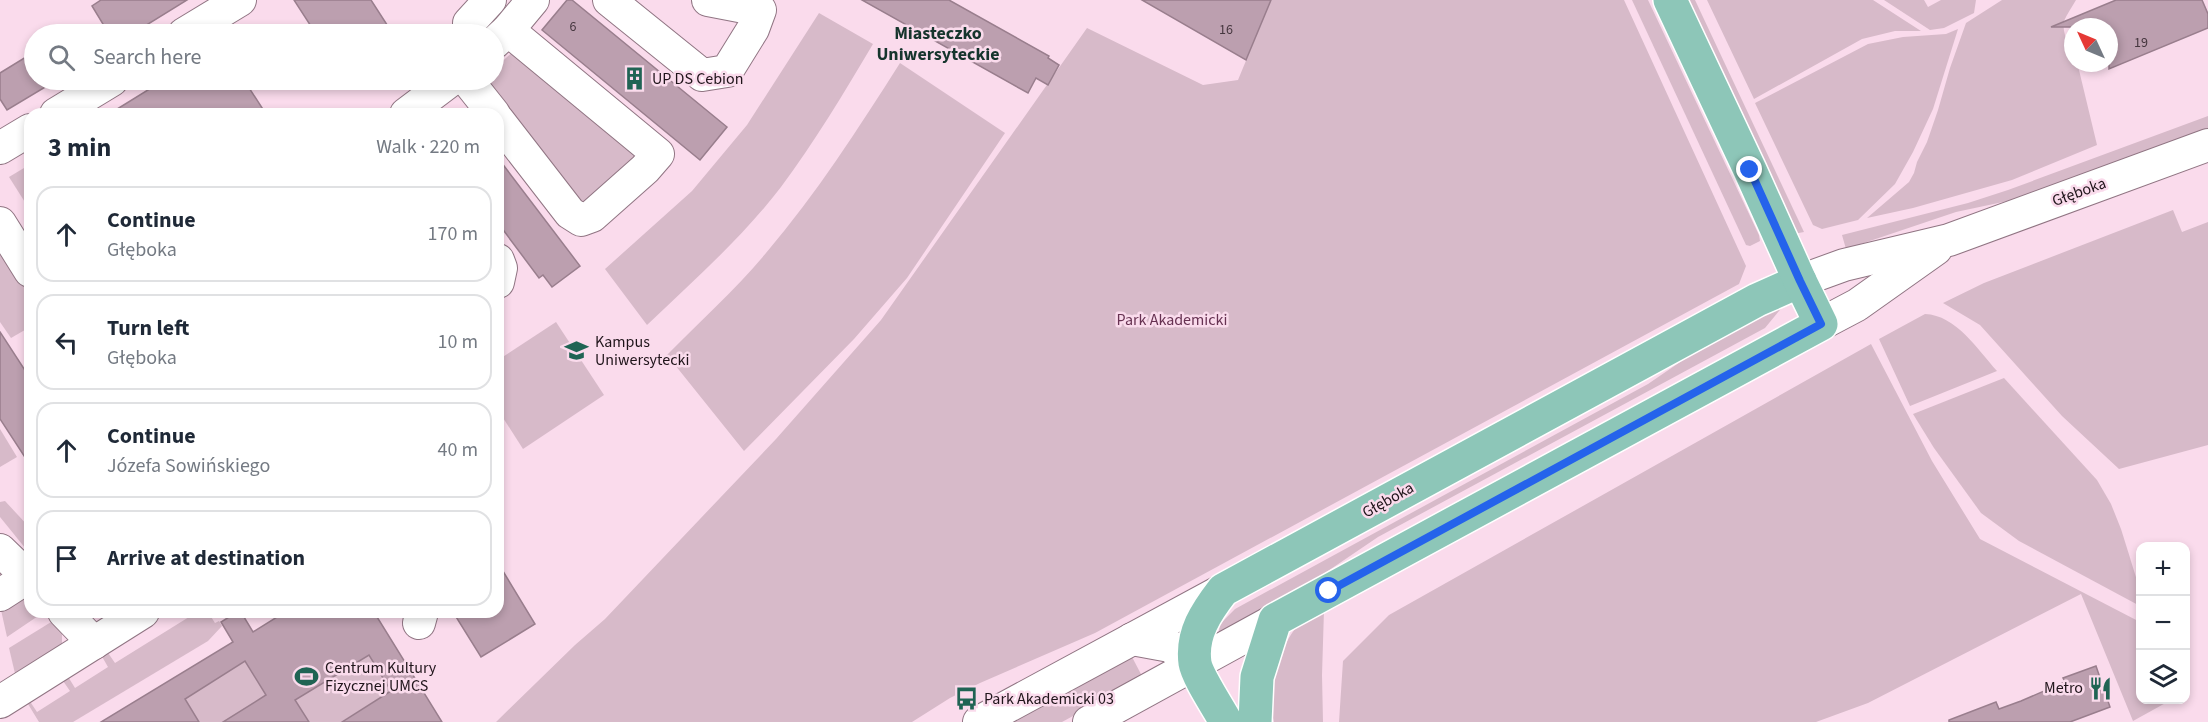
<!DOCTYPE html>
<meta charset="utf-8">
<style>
body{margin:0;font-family:"Source Sans 3",sans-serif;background:#f6f6f7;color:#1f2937}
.controls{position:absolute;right:18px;bottom:18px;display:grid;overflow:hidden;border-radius:12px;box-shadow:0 3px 9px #0003}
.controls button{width:54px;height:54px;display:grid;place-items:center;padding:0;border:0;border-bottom:2px solid #e0e1e3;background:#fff;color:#1f2937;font:30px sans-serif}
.compass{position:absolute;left:2064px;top:18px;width:54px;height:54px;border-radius:50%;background:#fff;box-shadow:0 3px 9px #0003;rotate:314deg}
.stop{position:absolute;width:18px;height:18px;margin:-14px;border:4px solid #2563eb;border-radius:50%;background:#fff}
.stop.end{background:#2563eb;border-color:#fff;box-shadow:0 2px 6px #0008}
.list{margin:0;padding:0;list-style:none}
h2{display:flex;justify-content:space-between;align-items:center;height:78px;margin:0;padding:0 24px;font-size:26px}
h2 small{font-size:20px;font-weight:400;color:#747a83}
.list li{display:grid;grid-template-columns:39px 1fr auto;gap:18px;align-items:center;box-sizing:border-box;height:96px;margin:0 12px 12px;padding:0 12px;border:2px solid #e0e1e3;border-radius:18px}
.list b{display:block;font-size:22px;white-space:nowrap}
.list p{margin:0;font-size:20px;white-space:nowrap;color:#747a83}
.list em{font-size:20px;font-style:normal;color:#747a83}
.icon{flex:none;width:33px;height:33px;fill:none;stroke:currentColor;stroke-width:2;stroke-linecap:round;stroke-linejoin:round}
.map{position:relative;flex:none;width:2208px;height:722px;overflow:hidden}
.search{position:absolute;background:#fff;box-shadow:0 3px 9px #0003;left:24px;top:24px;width:480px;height:66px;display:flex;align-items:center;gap:15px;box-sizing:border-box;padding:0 21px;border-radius:33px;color:#747a83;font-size:22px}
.panel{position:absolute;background:#fff;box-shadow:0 3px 9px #0003;left:24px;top:108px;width:480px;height:510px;border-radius:18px}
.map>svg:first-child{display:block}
</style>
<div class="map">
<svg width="2208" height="722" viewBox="0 0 2208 722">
<rect width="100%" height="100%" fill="#fadbec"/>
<g fill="#d7bac9">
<path d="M1271,0H1624L1746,266L1739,284L1095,633L980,683L950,698L912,722H496L575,645L605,619L776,439L881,320L1087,28L1203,85L1238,80Z"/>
<path d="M1632,0H1648L1759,235L1760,241L1750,246L1746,245Z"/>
<path d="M1683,0H1695L1804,232L1793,234Z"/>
<path d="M1707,0H1873L1921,31H1895L1862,39L1754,99Z"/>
<path d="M1884,0H1924L1928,7L1941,0H1976L1974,13L1944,28L1930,30Z"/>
<path d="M2002,0H2076C2072,7 2067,14 2064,21C2061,35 2073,49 2073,63H2076L2079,70L2097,145L2012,180L1913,208L1867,218L1909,182L1914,173L1917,162L1927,142L1938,110L1950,68L1966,23Z"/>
<path d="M819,13L873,44C844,93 815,141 781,187C742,238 693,281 647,325L605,269L692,191L747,125Z"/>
<path d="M1958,29L1933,109L1913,152L1895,184L1858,220L1822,229L1813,225L1755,103L1868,44L1903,37L1946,34Z"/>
<path d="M518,47L649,155L589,209L549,176L561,175L516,116H503L483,80H494V69Z"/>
<path d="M900,63L1005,133L907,278L854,339L744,451L667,355C700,321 736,289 766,253C817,193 858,129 900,63Z"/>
<path d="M2208,116V128L2017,199L1956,212L1846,249L1842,235L1968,203L2008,190Z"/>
<path d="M29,165L30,206L28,207L9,177Z"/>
<path d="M2173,210L2182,232L2208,222V445L2119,469L2062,416L1980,325L1943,303L1984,283Z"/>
<path d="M4,250L30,291V327L11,338L0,322V253Z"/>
<path d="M1784,305L1765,328L1378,537L1322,575L1218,637L1220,624L1235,609L1648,384L1702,347L1738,326Z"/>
<path d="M1925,314C1956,315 1978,350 1997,371L1910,406L1879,339Z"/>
<path d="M556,322L604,395L523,449L498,410V360Z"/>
<path d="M1871,344L1932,461L1980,539L2140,622V700H2171L2133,721L2081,594L1868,703L1816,722H1339L1343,661L1389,615Z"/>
<path d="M2004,378L2097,480L2111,504L2121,529L2140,590V606L2019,541L1981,513L1934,448L1913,414Z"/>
<path d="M0,429L17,457L0,467Z"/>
<path d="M5,501L30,528V554L0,517V502Z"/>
<path d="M28,594L30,595V612H44L7,637L1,610Z"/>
<path d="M1324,610L1322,675L1323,722H1274C1267,698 1280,640 1300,624C1307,619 1316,614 1324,610Z"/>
<path d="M197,612H208L215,623L219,621L222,626L208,641L73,722H39L28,704L29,700L37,712L70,691L61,678L67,675L75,688L108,667L100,653L106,650L115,663Z"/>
<path d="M56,619L62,632V645L17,682L9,648Z"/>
<path d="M369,655L391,691L341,722H309L295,700Z"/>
<path d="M1131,655L1143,678L1062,722H1005Z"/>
<path d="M245,661L266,695L223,722H199L185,699Z"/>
</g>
<g fill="#bc9faf" stroke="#997e8d" stroke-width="1.5">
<path d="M101,0H187L132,34H109L92,6Z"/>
<path d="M294,0H371L393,34H316Z"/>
<path d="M567,0H572L727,127L700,160L542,30Z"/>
<path d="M862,0H949L1049,56L1048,58L1059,65L1048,85L1036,78L1028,93Z"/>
<path d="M1142,0H1271L1246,60Z"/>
<path d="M2116,0H2202L2208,14V28L2109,69V27H2051Z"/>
<path d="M34,52V80H57L7,110L0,99V73Z"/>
<path d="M164,80H244L266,114H109Z"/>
<path d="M498,158L580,266L552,287L543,275L539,278L498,223Z"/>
<path d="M0,332L30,378V465L0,419Z"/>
<path d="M498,563L535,624L481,657L453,612H498Z"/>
<path d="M237,612H241L253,632L285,612H374L442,722H342L391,691L369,655L295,700L309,722H223L266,695L245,661L185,699L199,722H101L233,642L221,622Z"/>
<path d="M2096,666L2110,707L2070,722H1949V720L1996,702L1999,709L2021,701L2065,682L2063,678Z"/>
</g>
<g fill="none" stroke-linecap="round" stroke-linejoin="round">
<defs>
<g id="minor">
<path d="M609,0L702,75L727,71L753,29L760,10L708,0"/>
<path d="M184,34L240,0"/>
<path d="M469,34V23L490,0"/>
<path d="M494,43L508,30L533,0"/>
<path d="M467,80L494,114"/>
<path d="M56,114L112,80"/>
<path d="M406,114L451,80"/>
<path d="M498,120L570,213L581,220L592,216L645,169L658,154L508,30"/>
<path d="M0,148L30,130"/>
<path d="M0,223L30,271"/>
<path d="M498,260L501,268L498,282"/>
<path d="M1800,281L1844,265L1949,240L2208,145"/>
<path d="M1821,324L1857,305L1936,249"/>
<path d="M0,550L30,579"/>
<path d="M0,595L28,577"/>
<path d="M64,612L94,643"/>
<path d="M419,623L422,612"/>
<path d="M1132,639L1170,646L1195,664"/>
<path d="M0,702L143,612"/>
<path d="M979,722L1223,590"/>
<path d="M1089,722L1275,620"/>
</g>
<g id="major">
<path d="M1226,722C1219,709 1197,676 1195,663C1191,634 1206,612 1223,590L1757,300L1800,281"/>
<path d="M1255,722L1257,677L1275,620L1821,324L1800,281L1750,170L1670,0"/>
</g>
</defs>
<use href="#minor" stroke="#907583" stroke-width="34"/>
<use href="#major" stroke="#fff" stroke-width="36"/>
<use href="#minor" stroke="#fff" stroke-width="32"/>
<use href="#major" stroke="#8dc6b8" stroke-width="33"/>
</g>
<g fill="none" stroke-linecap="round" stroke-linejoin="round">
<path stroke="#2563eb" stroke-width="8" d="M1329,591L1821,324L1800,281L1750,170"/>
</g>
<defs>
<symbol id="building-bare" viewBox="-9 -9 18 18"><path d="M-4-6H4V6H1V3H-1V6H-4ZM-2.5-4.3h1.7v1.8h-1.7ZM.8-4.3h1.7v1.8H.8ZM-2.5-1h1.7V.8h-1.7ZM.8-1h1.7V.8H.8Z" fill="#206454" stroke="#fadbec" stroke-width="2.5" paint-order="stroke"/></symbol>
<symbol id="university-bare" viewBox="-9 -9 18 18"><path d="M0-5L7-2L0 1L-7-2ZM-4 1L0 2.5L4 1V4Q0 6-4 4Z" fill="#206454" stroke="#fadbec" stroke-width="2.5" paint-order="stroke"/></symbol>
<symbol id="stadium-bare" viewBox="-9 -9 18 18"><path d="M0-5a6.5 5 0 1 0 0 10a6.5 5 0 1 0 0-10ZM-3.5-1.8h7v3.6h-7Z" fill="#206454" stroke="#fadbec" stroke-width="2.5" paint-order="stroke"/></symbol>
<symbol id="restaurant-bare" viewBox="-9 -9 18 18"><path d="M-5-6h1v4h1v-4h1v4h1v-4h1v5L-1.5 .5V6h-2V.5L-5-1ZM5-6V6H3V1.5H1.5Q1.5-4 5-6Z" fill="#206454" stroke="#fadbec" stroke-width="2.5" paint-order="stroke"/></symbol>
<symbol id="bus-bare" viewBox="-9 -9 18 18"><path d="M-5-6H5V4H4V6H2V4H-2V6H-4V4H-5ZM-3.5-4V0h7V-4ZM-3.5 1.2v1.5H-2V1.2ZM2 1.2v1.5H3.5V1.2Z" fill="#206454" stroke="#fadbec" stroke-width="2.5" paint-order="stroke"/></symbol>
</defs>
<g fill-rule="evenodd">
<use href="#building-bare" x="618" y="62" width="33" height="33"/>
<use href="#university-bare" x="560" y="334" width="33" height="33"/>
<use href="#stadium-bare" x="290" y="660" width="33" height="33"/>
<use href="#restaurant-bare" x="2084" y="672" width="33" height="33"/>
<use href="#bus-bare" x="950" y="682" width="33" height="33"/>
</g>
<g text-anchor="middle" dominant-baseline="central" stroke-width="5" stroke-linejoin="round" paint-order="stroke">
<g font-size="14" fill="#46373f">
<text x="573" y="27">6</text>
<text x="1226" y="30">16</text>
<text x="2141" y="43">19</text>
</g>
<g font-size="16" fill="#1f141a" stroke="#fadbec" text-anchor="start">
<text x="652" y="79">UP DS Cebion</text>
<text x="595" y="342">Kampus<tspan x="595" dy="18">Uniwersytecki</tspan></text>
<text x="325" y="668">Centrum Kultury<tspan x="325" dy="18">Fizycznej UMCS</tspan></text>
<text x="2083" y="688" text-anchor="end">Metro</text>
<text x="984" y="699">Park Akademicki 03</text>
</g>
<g font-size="16" fill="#1f141a" stroke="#fadbec">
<text transform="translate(2079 192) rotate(-20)">Głęboka</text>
<text transform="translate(1388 500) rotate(-29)">Głęboka</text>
</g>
<g font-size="16" fill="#673252" stroke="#fadbec">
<text x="1172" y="320">Park Akademicki</text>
</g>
<g font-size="18" font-weight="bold" fill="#16352d" stroke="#fadbec">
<text x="938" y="33">Miasteczko<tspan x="938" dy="21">Uniwersyteckie</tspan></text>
</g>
</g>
</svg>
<div class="controls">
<button>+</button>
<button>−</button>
<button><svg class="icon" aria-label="layers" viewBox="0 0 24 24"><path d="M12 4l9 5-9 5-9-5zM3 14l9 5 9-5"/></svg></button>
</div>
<svg class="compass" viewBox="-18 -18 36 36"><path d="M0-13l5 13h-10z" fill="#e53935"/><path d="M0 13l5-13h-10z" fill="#747a83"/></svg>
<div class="stop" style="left:1329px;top:591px"></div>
<div class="stop end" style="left:1750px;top:170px"></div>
<div class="search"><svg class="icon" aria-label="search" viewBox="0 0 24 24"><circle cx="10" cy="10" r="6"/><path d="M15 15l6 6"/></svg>Search here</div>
<section class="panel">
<h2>3 min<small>Walk · 220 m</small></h2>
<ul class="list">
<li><svg class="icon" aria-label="ahead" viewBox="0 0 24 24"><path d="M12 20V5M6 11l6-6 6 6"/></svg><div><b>Continue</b><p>Głęboka</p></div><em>170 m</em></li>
<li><svg class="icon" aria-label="left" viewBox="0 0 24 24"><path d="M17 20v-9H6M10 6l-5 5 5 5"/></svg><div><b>Turn left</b><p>Głęboka</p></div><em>10 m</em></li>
<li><svg class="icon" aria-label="ahead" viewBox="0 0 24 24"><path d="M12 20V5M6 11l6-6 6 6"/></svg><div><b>Continue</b><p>Józefa Sowińskiego</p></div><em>40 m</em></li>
<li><svg class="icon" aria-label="arrive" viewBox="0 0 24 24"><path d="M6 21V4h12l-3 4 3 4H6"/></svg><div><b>Arrive at destination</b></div></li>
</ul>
</section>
</div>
